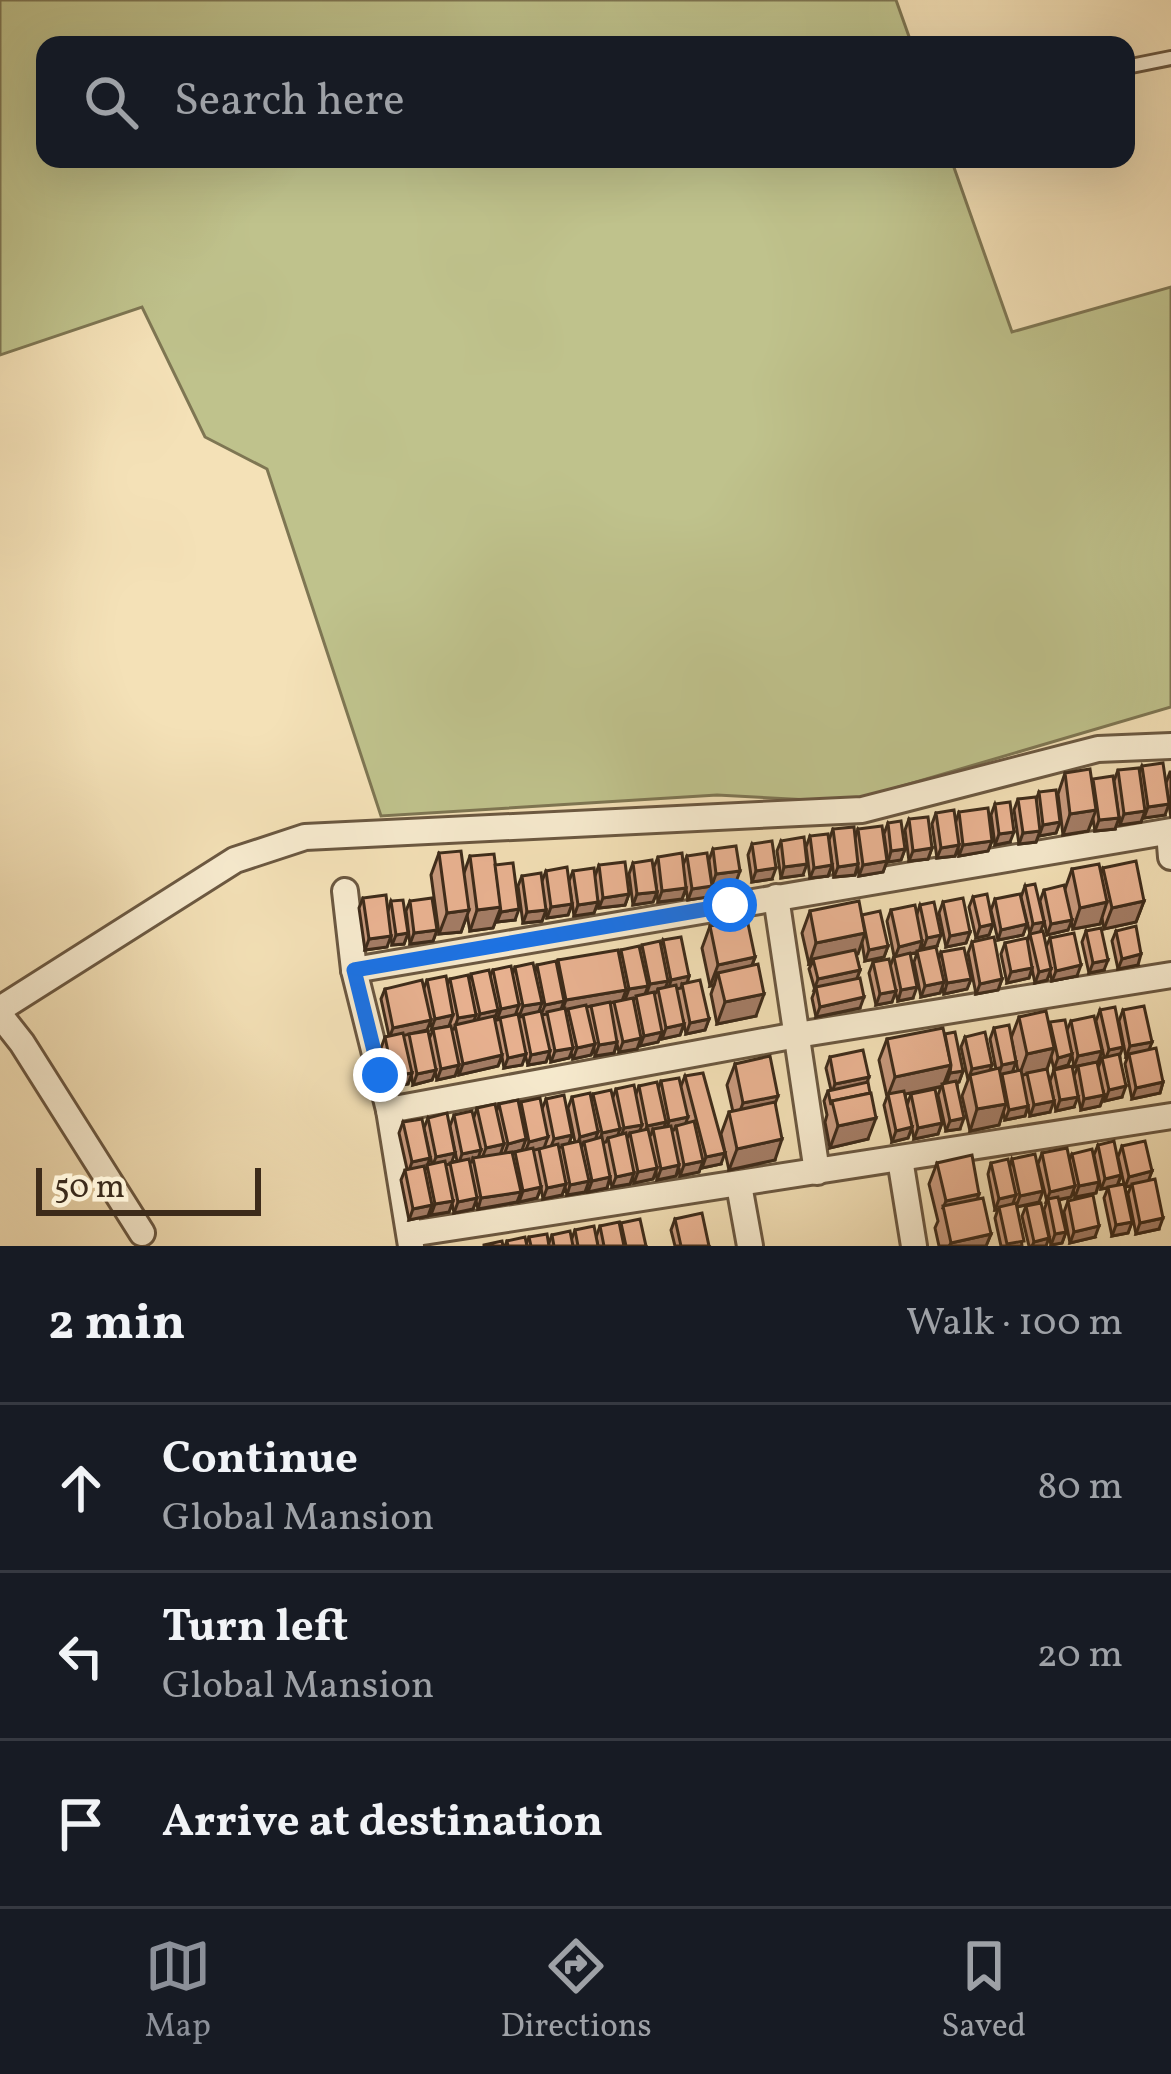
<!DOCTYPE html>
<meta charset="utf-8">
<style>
body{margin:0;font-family:Vollkorn,serif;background:#20242c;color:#f1f3f6}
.scale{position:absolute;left:36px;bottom:30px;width:225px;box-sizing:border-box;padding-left:12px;border:6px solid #3d2b1a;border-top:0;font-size:33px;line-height:42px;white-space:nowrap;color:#3d2b1a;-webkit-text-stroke:9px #f8ecd0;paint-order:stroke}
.stop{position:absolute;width:36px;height:36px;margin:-27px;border:9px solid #1a73e8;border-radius:50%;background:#fff}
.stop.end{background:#1a73e8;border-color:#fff;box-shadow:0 3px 12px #0008}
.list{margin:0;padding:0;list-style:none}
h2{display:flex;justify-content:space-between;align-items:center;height:156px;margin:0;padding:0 48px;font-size:51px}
h2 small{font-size:39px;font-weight:400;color:#9ea1a6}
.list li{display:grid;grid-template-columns:78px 1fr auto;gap:36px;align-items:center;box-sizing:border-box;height:168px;padding:0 48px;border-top:3px solid #363941}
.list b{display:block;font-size:45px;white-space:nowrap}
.list p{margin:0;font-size:39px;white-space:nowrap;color:#9ea1a6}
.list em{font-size:39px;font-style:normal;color:#9ea1a6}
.icon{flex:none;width:66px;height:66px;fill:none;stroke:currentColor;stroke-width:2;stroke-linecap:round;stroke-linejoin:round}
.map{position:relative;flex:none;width:1171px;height:1246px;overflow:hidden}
.search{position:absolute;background:#171b24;box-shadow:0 12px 48px #0002;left:36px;right:36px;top:36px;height:132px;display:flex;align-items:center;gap:30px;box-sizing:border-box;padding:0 42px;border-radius:24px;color:#9ea1a6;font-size:45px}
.sheet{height:660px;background:#171b24}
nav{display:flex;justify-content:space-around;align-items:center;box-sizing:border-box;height:168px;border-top:3px solid #363941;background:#171b24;font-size:33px;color:#9ea1a6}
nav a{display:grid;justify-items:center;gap:6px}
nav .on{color:#8c9099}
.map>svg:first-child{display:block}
</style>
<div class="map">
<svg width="1171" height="1246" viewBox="0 0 1171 1246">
<rect width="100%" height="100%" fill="#f4e1b7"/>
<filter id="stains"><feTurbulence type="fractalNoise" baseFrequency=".00167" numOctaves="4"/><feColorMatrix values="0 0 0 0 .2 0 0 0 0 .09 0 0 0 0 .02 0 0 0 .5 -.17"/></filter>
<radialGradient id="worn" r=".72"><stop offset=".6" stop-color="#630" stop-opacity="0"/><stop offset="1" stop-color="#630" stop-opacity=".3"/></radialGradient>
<path fill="#bfc28c" stroke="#7e7653" stroke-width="3" d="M0,0H896L912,45H45V159H951L1012,332L1171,287V707L848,802L717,795L381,816L267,469L205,437L142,307L0,355Z"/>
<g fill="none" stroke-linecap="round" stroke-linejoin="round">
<defs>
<path id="service" d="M1126,67L1171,58"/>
<g id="minor">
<path d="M1169,832L1171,857"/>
<path d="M345,891L354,970L389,1110L411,1246"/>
<path d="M776,897L817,1172"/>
<path d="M354,970L1171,831"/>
<path d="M0,1009L235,860L305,837L862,810L1098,749L1171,746"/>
<path d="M0,1015L22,1043L142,1233"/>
<path d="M389,1110L797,1035L1171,975"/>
<path d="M900,1159L914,1246"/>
<path d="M739,1185L750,1246"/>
<path d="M410,1234L1171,1116"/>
</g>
</defs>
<use href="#service" stroke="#6b5841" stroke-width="18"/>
<use href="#minor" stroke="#6b5841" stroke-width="30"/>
<use href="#service" stroke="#f8ecd0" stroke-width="12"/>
<use href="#minor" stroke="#f8ecd0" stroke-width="24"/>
</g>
<g fill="#c99a7e" stroke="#3d2b1a" stroke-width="3" fill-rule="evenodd">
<path d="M1142,766L1165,815L1144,818L1143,815L1141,822L1120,825L1114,781L1118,770L1140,772Z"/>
<path d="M1170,772H1171V818L1166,783Z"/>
<path d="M1065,773L1092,781L1115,829L1095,831L1093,819L1088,831L1063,835L1058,794Z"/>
<path d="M1039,792L1060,822L1056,833L1039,836V834L1036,842L1019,844L1014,810L1018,799L1036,800Z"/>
<path d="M995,804L1010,842L995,845L991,815Z"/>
<path d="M959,812L992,841L988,851L959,856L958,847L955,856L937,858L932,824L936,813L956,821Z"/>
<path d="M909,819L932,848L928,859L909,861L905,830Z"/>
<path d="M888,823L905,849L901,860L888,862L884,834Z"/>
<path d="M833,829L855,838L858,829L887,861L883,872L859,876L858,866L855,875L834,877L829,840Z"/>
<path d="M810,836L832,865L828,876L810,878L806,847Z"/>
<path d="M781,841L803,875L781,878L777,851Z"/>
<path d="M752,844L772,879L752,882L748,855Z"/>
<path d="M713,849L736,882L712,885L709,860Z"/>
<path d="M439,853L464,873L470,856L495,865L515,920L497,922V918L493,928L470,931L467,915L461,932L439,934L431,875Z"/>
<path d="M687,856L712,886L708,897L688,900L686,889L682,899L658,902L654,867L658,857L683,865Z"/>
<path d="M633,863L657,892L653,902L633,905L629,874Z"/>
<path d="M599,865L629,894L625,905L599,908L598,902L594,913L574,916L569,881L573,871L595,876Z"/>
<path d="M1103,868L1144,901L1136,922L1104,929L1102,918L1100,924L1073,929L1071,921L1068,930L1047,935L1040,901L1044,890L1065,889L1072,869L1101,874Z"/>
<path d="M546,871L572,904L568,915L547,918L546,910L542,921L523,923L518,886L522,876L542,881Z"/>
<path d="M1025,886L1046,947L1050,938L1077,976L1052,981L1050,972L1047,980L1035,983L1032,969L1029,978L1007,983L1001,954L1005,943H1027L1030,934L1021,897Z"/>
<path d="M973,897L993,924L989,935L976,938L969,907Z"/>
<path d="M363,898L388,911L391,901L408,933L404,944L392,945L390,931L387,947L365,950L359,908Z"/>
<path d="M995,899L1027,924L1023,935L998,940L991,910Z"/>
<path d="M410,901L437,930L433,941L410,944L406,911Z"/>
<path d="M943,902L970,932L966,943L946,947L939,913Z"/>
<path d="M920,905L937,946L923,949L922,944L919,951L939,958L941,952L971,979L967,989L944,994L942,987L940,993L921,997L914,962L917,953L910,954L913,998L898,1001L895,991L892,1002L876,1005L869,973L873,962L890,967L894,956L887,921L891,910L917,914Z"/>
<path d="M810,911L862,915L888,946L884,957L865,961L862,943L856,954L860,970L857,978L860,1008L816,1017L812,998L815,990L809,969L812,963L809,964L802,933Z"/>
<path d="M710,926L755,957L752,966L756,1016L717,1024L711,994L714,985L710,986L702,948Z"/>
<path d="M1086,931L1104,970L1089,973L1082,942Z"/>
<path d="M1116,931L1138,965L1118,969L1112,941Z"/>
<path d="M663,940L689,976L687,983L709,1019L705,1030L686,1034L684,1024L680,1035L662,1039L661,1035L658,1042L640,1046L639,1042L637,1049L619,1052L617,1044L614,1053L595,1056L594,1048L591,1055L573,1059L571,1053L569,1058L551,1062L549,1053L546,1062L528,1065L525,1055L522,1065L504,1068L502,1057L498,1066L459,1075L458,1068L455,1076L437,1080L435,1071L432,1080L413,1085L411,1074L408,1084L389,1087L381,1048L385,1037L389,1036L381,999L385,989L424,988L427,980L447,985L450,979L469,980L471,974L490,976L493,970L513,973L515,967L535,972L537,965H556L558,960L619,956L621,950H640L642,945L661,946ZM430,1022L433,1030L429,1039L427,1030Z"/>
<path d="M972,942L1002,979L998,990L976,994L968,953Z"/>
<path d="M1100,1010L1120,1057L1122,1097L1105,1101L1104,1095L1100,1106L1081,1110L1074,1076L1078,1066L1074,1067L1072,1055L1068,1065L1054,1069L1051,1057L1047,1069L1050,1112L1030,1116L1028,1106L1025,1116L1005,1120L1003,1111L999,1125L970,1131L962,1096L968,1080L961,1047L965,1037L990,1070L996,1069L990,1039L994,1028L1011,1038L1019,1017L1067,1030L1071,1021L1102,1051L1098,1062V1068L1102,1058L1104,1057L1096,1021ZM1011,1038L1018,1071L1012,1072Z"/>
<path d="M1123,1010L1152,1042L1149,1049L1163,1082L1160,1093L1132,1099L1125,1064L1128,1056L1126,1057L1119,1021Z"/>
<path d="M945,1034L963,1071L959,1082H957L960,1129L946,1131L938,1095L941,1087L905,1094L907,1105L911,1094L942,1123L938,1134L914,1139L908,1108L912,1127L908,1138L892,1142L884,1105L887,1097L879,1060L887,1039Z"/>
<path d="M830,1057L867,1082L868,1139L830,1148L825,1122L827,1115L824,1101L828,1091L831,1090L826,1068Z"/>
<path d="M735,1064L775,1103V1160L729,1170L721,1134L729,1112H733L727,1085Z"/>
<path d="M1054,1070L1074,1107L1056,1111L1050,1081Z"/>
<path d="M685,1076L721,1164L702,1168L701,1165L699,1172L680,1176L679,1168L676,1176L657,1180L656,1171L653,1179L634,1183L633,1177L630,1184L612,1187L610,1178L607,1188L588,1192L587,1186L585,1192L567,1195L565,1187L562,1195L543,1199L541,1188L537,1198L519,1202V1198L517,1202L478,1209L476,1201L473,1209L454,1213L452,1203L449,1212L431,1215L430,1211L428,1216L409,1220L401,1180L405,1170L407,1169L399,1133L403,1122L427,1165L432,1164L424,1128L428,1118L452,1162L457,1161L450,1126L454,1115L474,1117L477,1108L497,1110L499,1104L519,1107L521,1102L542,1109L546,1099L572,1135L569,1143L575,1142L568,1108L572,1097L591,1099L593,1094L613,1097L616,1089L636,1094L639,1086L658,1089L661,1081L681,1086Z"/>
<path d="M1098,1145L1121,1175L1118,1185L1124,1184L1118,1157L1122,1146L1152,1171L1148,1180L1159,1229L1136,1234L1128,1194L1131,1186L1125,1187L1132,1222L1128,1233L1112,1236L1104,1198L1108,1188L1101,1189L1094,1155Z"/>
<path d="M1042,1153L1069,1161L1072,1154L1099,1182L1096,1193L1075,1197L1073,1190L1071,1197L1059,1200L1066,1232L1062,1243L1051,1245L1044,1210L1047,1202L1038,1164Z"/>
<path d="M1012,1159L1039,1202L1017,1207L1022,1246H1001L995,1218L998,1209L995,1210L988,1174L991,1163L1010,1166Z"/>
<path d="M937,1163L978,1199L991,1234L986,1246H939L935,1228L938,1221L929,1184Z"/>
<path d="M1068,1201L1095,1237L1070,1243L1064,1212Z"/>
<path d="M1026,1206L1046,1246H1029L1022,1216Z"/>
<path d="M675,1219L709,1246H675L671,1230Z"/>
<path d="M621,1223L646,1246H598L596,1237L600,1226L620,1227Z"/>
<path d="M575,1230L598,1246H505L507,1241L526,1244L529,1237L549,1243L552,1235L572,1238Z"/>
</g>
<g fill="#a47d66" stroke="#3d2b1a" stroke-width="3">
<path d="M1169,804L1165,815L1144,818L1148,807Z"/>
<path d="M1096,810L1088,831L1063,835L1070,814Z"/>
<path d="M1145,811L1141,822L1120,825L1124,814Z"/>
<path d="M1119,818L1115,829L1095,831L1099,820Z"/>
<path d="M1060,822L1056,833L1039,836L1043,825Z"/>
<path d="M1040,831L1036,842L1019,844L1023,833Z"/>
<path d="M1014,832L1010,842L995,845L999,834Z"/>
<path d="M992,841L988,851L959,856L963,845Z"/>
<path d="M959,845L955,856L937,858L941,848Z"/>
<path d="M932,848L928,859L909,861L913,851Z"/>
<path d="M905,849L901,860L888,862L891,851Z"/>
<path d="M887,861L883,872L859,876L863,865Z"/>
<path d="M807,864L803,875L781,878L784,867Z"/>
<path d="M858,864L855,875L834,877L838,867Z"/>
<path d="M832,865L828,876L810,878L814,868Z"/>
<path d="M776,868L772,879L752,882L756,871Z"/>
<path d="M740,871L736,882L712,885L716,874Z"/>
<path d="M712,886L708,897L688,900L692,889Z"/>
<path d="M686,888L682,899L658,902L662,891Z"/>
<path d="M657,892L653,902L633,905L637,894Z"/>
<path d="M629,894L625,905L599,908L603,898Z"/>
<path d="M1144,901L1136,922L1104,929L1112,908Z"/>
<path d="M598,902L594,913L574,916L578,905Z"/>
<path d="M1107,902L1100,924L1073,929L1080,908Z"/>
<path d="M572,904L568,915L547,918L551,907Z"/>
<path d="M501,907L493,928L470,931L477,910Z"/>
<path d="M519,909L515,920L497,922L501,912Z"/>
<path d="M469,910L461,932L439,934L447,913Z"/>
<path d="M546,910L542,921L523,923L527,912Z"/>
<path d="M1072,920L1068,930L1047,935L1051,924Z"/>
<path d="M1044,922L1040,933L1029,935L1033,924Z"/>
<path d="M993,924L989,935L976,938L980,927Z"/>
<path d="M1027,924L1023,935L998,940L1001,930Z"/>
<path d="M437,930L433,941L410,944L414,933Z"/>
<path d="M970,932L966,943L946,947L950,936Z"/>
<path d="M408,933L404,944L392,945L396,935Z"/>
<path d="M865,933L858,954L814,963L813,959L812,963L809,964L816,943Z"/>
<path d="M941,935L937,946L923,949L927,938Z"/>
<path d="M391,936L387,947L365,950L369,939Z"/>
<path d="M922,941L919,952L895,957L899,947Z"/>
<path d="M888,946L884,957L865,961L869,950Z"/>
<path d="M1141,954L1138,965L1118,969L1122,959Z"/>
<path d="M755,957L747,978L718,973L714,985L710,986L718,965Z"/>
<path d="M1108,960L1104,970L1089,973L1093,963Z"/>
<path d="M1081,965L1077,976L1052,981L1056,971Z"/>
<path d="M1032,968L1029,978L1007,983L1011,972Z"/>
<path d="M1051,969L1047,980L1035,983L1039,972Z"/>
<path d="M860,970L856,981L814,990L818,979Z"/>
<path d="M689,976L686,987L682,984L681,988L668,991L671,980Z"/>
<path d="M971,979L967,989L944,994L947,983Z"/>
<path d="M1002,979L998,990L976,994L980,984Z"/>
<path d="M668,981L664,991L658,989L656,993L646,995L650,984Z"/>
<path d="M944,982L940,993L921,997L925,986Z"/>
<path d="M648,986L644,997L625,1000L629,989Z"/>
<path d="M917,987L913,998L898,1001L901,990Z"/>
<path d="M626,990L622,1001L562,1011L566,1000Z"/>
<path d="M896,991L892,1002L876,1005L880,994Z"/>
<path d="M764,994L756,1016L717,1024L725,1002Z"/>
<path d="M864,997L860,1008L816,1017L820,1007Z"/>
<path d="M564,1001L560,1012L541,1015L545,1005Z"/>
<path d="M542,1003L538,1014L519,1017L523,1006Z"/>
<path d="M519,1005L515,1016L497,1020L501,1009Z"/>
<path d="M498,1010L494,1020L476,1024L480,1014Z"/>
<path d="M453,1015L449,1026L431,1030L435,1019Z"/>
<path d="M476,1015L472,1026L454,1029L458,1018Z"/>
<path d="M709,1019L705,1030L686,1034L690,1023Z"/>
<path d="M431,1020L427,1030L389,1039L393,1028Z"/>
<path d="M684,1024L680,1035L662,1039L666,1028Z"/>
<path d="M662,1032L658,1042L640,1046L644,1036Z"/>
<path d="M641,1038L637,1049L619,1052L623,1042Z"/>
<path d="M617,1042L614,1053L595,1056L599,1045Z"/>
<path d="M1152,1042L1148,1052L1126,1057L1130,1046Z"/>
<path d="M595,1044L591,1055L573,1059L577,1048Z"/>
<path d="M1123,1047L1119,1058L1105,1060L1109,1050Z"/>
<path d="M573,1048L569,1058L551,1062L555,1051Z"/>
<path d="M1054,1048L1047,1069L1019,1076L1027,1054Z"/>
<path d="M550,1051L546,1062L528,1065L531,1055Z"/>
<path d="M1102,1051L1098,1062L1074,1067L1078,1056Z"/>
<path d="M526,1054L522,1065L504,1068L508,1058Z"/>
<path d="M1072,1054L1068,1065L1054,1069L1058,1058Z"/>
<path d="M502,1055L498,1066L459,1075L463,1064Z"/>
<path d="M1016,1062L1012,1073L998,1076L1002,1065Z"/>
<path d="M459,1065L455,1076L437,1080L441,1069Z"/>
<path d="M951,1065L943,1086L887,1098L895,1077Z"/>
<path d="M992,1065L988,1075H970L968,1080L972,1069Z"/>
<path d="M436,1070L432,1080L413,1085L417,1074Z"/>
<path d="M963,1071L959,1082L946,1084L950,1073Z"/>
<path d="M412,1073L408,1084L389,1087L393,1076Z"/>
<path d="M869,1077L865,1088L831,1095L835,1084Z"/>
<path d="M1163,1082L1160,1093L1132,1099L1136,1088Z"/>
<path d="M1126,1086L1122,1097L1105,1101L1109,1090Z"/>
<path d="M1104,1095L1100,1106L1081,1110L1084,1099Z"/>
<path d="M778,1096L770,1117L735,1124L743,1103Z"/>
<path d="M1078,1097L1074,1107L1056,1111L1060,1100Z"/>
<path d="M1054,1101L1050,1112L1030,1116L1034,1105Z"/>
<path d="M1006,1104L999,1125L970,1131L977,1109Z"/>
<path d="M1028,1106L1025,1116L1005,1120L1009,1110Z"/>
<path d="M688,1117L684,1128L676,1126L674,1130L666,1132L669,1121Z"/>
<path d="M876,1118L868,1139L830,1148L838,1126Z"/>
<path d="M964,1118L960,1129L946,1131L950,1121Z"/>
<path d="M666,1122L662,1133L653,1129L651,1135L643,1136L647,1126Z"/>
<path d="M942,1123L938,1134L914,1139L918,1128Z"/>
<path d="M642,1125L638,1135L630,1133L628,1137L620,1139L624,1128Z"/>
<path d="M912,1127L908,1138L892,1142L896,1131Z"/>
<path d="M620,1129L616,1140L608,1138L606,1142L598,1144L602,1133Z"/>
<path d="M598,1132L594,1143L584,1142L582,1146L576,1147L580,1137Z"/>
<path d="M572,1135L568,1146L550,1149L554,1139Z"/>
<path d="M548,1137L544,1148L525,1152L529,1142Z"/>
<path d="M526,1139L522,1150L504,1155L508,1144Z"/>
<path d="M782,1139L775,1160L729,1170L737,1149Z"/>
<path d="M504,1144L500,1155L482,1158L486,1148Z"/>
<path d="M481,1150L477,1161L473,1158L472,1162L458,1165L462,1154Z"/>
<path d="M455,1153L451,1164L432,1167L436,1157Z"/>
<path d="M725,1153L721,1164L702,1168L706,1157Z"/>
<path d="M430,1158L426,1169L408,1173L412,1162Z"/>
<path d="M703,1161L699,1172L680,1176L684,1165Z"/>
<path d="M679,1165L676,1176L657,1180L661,1169Z"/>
<path d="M657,1168L653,1179L634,1183L638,1172Z"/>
<path d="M1152,1171L1148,1182L1125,1187L1129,1177Z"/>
<path d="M634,1173L630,1184L612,1187L616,1177Z"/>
<path d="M1121,1175L1117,1186L1101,1189L1105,1179Z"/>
<path d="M610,1177L607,1188L588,1192L592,1181Z"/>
<path d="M589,1181L585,1192L567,1195L570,1185Z"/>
<path d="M1099,1182L1096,1193L1075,1197L1079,1186Z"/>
<path d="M566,1184L562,1195L543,1199L547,1188Z"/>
<path d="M1075,1186L1071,1197L1046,1202L1050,1192Z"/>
<path d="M541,1187L537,1198L519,1202L523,1191Z"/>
<path d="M1043,1191L1039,1202L1016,1207L1020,1196Z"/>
<path d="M521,1192L517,1202L478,1209L481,1198Z"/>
<path d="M979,1194L972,1215L943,1208L946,1201Z"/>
<path d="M1016,1195L1012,1206L995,1210L999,1199Z"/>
<path d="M477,1198L473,1209L454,1213L458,1202Z"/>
<path d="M453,1201L449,1212L431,1215L435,1204Z"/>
<path d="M432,1205L428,1216L409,1220L413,1209Z"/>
<path d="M1163,1218L1159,1229L1136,1234L1140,1223Z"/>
<path d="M1132,1222L1128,1233L1112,1236L1116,1225Z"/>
<path d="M1099,1226L1095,1237L1070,1243L1074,1232Z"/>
<path d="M1066,1232L1062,1243L1051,1245L1055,1234Z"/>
<path d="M991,1234L986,1246H949L951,1243Z"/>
<path d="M1049,1238L1046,1246H1032L1034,1242Z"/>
</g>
<g fill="#eab392" stroke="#3d2b1a" stroke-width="3">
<path d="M1163,763L1169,804L1148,807L1142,766Z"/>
<path d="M1139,768L1145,811L1124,814L1118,770Z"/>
<path d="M1090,769L1096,810L1070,814L1065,773Z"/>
<path d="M1113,776L1119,818L1099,820L1093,779Z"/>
<path d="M1056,790L1060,822L1043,825L1039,792Z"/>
<path d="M1036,797L1040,831L1023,833L1018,799Z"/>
<path d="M1010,802L1014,832L999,834L995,804Z"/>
<path d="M988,808L992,841L963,845L959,812Z"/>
<path d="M954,810L959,845L941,848L936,813Z"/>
<path d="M928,817L932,848L913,851L909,819Z"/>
<path d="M901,821L905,849L891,851L888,823Z"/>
<path d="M882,826L887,861L863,865L858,829Z"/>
<path d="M854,827L858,864L838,867L833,829Z"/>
<path d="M828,834L832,865L814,868L810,836Z"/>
<path d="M804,837L807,864L784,867L781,841Z"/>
<path d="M772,841L776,868L756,871L752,844Z"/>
<path d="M736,846L740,871L716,874L713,849Z"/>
<path d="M461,851L469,910L447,913L439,853Z"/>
<path d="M682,853L686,888L662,891L658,857Z"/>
<path d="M707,853L712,886L692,889L687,856Z"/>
<path d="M494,854L501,907L477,910L470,856Z"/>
<path d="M652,860L657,892L637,894L633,863Z"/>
<path d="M1136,861L1144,901L1112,908L1103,868Z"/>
<path d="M625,862L629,894L603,898L599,865Z"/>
<path d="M513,863L519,909L501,912L495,865Z"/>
<path d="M1099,864L1107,902L1080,908L1072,869Z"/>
<path d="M567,867L572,904L551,907L546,871Z"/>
<path d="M594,868L598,902L578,905L573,871Z"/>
<path d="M541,873L546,910L527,912L522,876Z"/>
<path d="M1035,884L1044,922L1033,924L1025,886Z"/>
<path d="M1064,885L1072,920L1051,924L1044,890Z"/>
<path d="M987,894L993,924L980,927L973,897Z"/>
<path d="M1020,894L1027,924L1001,930L995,899Z"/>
<path d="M386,895L391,936L369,939L363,898Z"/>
<path d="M432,898L437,930L414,933L410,901Z"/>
<path d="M963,898L970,932L950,936L943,902Z"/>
<path d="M403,900L408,933L396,935L391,901Z"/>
<path d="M859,901L865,933L816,943L810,911Z"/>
<path d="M934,902L941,935L927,938L920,905Z"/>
<path d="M915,905L922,941L899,947L891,910Z"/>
<path d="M880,911L888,946L869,950L862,915Z"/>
<path d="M747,919L755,957L718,965L710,926Z"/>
<path d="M1136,926L1141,954L1122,959L1116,931Z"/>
<path d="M1101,928L1108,960L1093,963L1086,931Z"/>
<path d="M1043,931L1051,969L1039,972L1030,934Z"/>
<path d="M1074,933L1081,965L1056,971L1050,938Z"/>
<path d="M681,937L689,976L671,980L663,940Z"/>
<path d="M994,937L1002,979L980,984L972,942Z"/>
<path d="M1027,938L1032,968L1011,972L1005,943Z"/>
<path d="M660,941L668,981L650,984L642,945Z"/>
<path d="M639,946L648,986L629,989L621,950Z"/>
<path d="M936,947L944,982L925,986L917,951Z"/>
<path d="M964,948L971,979L947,983L941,952Z"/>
<path d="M618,950L626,990L566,1000L558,960Z"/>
<path d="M855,950L860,970L818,979L813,959Z"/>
<path d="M910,953L917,987L901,990L894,957Z"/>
<path d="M889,959L896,991L880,994L873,962Z"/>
<path d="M556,961L564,1001L545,1005L537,965Z"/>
<path d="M533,963L542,1003L523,1006L515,967Z"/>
<path d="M758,964L764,994L725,1002L718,973Z"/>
<path d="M511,966L519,1005L501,1009L493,970Z"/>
<path d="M489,970L498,1010L480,1014L471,974Z"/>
<path d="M468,975L476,1015L458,1018L450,979Z"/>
<path d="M446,976L453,1015L435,1019L427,980Z"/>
<path d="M860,978L864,997L820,1007L816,987Z"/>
<path d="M422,980L431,1020L393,1028L385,989Z"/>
<path d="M700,980L709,1019L690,1023L682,984Z"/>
<path d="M676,985L684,1024L666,1028L658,989Z"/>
<path d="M654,992L662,1032L644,1036L636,996Z"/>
<path d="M633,998L641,1038L623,1042L614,1002Z"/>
<path d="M610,1002L617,1042L599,1045L591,1006Z"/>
<path d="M586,1005L595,1044L577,1048L568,1009Z"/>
<path d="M1144,1006L1152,1042L1130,1046L1123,1010Z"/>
<path d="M1115,1007L1123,1047L1109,1050L1100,1010Z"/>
<path d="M565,1008L573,1048L555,1051L547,1012Z"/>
<path d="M541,1011L550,1051L531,1055L523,1015Z"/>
<path d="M1046,1011L1054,1048L1027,1054L1019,1017Z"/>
<path d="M518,1014L526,1054L508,1058L500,1018Z"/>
<path d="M494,1016L502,1055L463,1064L455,1025Z"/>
<path d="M1094,1016L1102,1051L1078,1056L1071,1021Z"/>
<path d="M1065,1020L1072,1054L1058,1058L1050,1022Z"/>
<path d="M1009,1025L1016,1062L1002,1065L994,1028Z"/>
<path d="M451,1026L459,1065L441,1069L433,1029Z"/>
<path d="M943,1028L951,1065L895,1077L887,1039Z"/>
<path d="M428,1031L436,1070L417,1074L409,1034Z"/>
<path d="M955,1032L963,1071L950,1073L951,1065L945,1034Z"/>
<path d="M985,1032L992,1065L972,1069L965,1037Z"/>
<path d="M403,1033L412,1073L393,1076L385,1037Z"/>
<path d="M1156,1048L1163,1082L1136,1088L1129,1054Z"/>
<path d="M863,1050L869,1077L835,1084L830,1057Z"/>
<path d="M1119,1054L1126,1086L1109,1090L1102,1058Z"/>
<path d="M770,1056L778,1096L743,1103L735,1064Z"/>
<path d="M1097,1062L1104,1095L1084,1099L1078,1066Z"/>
<path d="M1072,1066L1078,1097L1060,1100L1054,1070Z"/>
<path d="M999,1068L1006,1104L977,1109L970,1075Z"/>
<path d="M1047,1069L1054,1101L1034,1105L1027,1073Z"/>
<path d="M1021,1070L1028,1106L1009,1110L1002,1074Z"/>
<path d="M703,1073L725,1153L706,1157L685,1076Z"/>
<path d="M679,1078L688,1117L669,1121L661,1081Z"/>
<path d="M956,1081L964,1118L950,1121L942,1084Z"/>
<path d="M657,1082L666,1122L647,1126L639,1086Z"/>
<path d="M868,1082L870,1093L832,1101L831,1105L828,1091Z"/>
<path d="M634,1085L642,1125L624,1128L616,1089Z"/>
<path d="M935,1089L942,1123L918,1128L911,1094Z"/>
<path d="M611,1090L620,1129L602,1133L593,1094Z"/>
<path d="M904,1091L912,1127L896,1131L888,1094Z"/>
<path d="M590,1093L598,1132L580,1137L572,1097Z"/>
<path d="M871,1093L876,1118L838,1126L832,1101Z"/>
<path d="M564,1095L572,1135L554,1139L546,1099Z"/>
<path d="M540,1098L548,1137L529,1142L521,1102Z"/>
<path d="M518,1100L526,1139L508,1144L499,1104Z"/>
<path d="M775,1102L782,1139L737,1149L729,1112Z"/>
<path d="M495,1104L504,1144L486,1148L477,1108Z"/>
<path d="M472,1111L481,1150L462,1154L454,1115Z"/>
<path d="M447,1113L455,1153L436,1157L428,1118Z"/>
<path d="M422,1119L430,1158L412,1162L403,1122Z"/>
<path d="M694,1121L703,1161L684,1165L676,1126Z"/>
<path d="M671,1126L679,1165L661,1169L653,1129Z"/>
<path d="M648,1129L657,1168L638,1172L630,1133Z"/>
<path d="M626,1133L634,1173L616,1177L608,1138Z"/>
<path d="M602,1137L610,1177L592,1181L584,1142Z"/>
<path d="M580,1141L589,1181L570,1185L562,1145Z"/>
<path d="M1114,1141L1121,1175L1105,1179L1098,1145Z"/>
<path d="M1145,1141L1152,1171L1129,1177L1122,1146Z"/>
<path d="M558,1144L566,1184L547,1188L539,1149Z"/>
<path d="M533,1148L541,1187L523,1191L515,1152Z"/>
<path d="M1067,1148L1075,1186L1050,1192L1042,1153Z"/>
<path d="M1092,1149L1099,1182L1079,1186L1072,1154Z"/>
<path d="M512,1152L521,1192L481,1198L473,1158Z"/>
<path d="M1035,1154L1043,1191L1020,1196L1012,1159Z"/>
<path d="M972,1155L979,1194L946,1201L937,1163Z"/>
<path d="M469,1159L477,1198L458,1202L450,1163Z"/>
<path d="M1008,1159L1016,1195L999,1199L991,1163Z"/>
<path d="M445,1161L453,1201L435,1204L427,1165Z"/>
<path d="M424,1166L432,1205L413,1209L405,1170Z"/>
<path d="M1155,1179L1163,1218L1140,1223L1132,1184Z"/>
<path d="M1124,1184L1132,1222L1116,1225L1108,1187Z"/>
<path d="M1093,1195L1099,1226L1074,1232L1068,1201Z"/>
<path d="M1058,1197L1066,1232L1055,1234L1048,1199Z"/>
<path d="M983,1198L991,1234L951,1243L943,1206Z"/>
<path d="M1016,1203L1024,1241L1007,1244L999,1207Z"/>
<path d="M1041,1203L1049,1238L1034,1242L1026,1206Z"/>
<path d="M702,1213L709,1246H681L675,1219Z"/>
<path d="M640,1219L646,1246H626L621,1223Z"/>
<path d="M619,1222L624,1246H604L600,1226Z"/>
<path d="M594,1226L598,1246H578L575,1230Z"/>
<path d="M570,1231L573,1246H554L552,1235Z"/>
<path d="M547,1234L549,1246H531L529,1237Z"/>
<path d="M525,1237L527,1246H508L507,1241Z"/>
<path d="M502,1241L503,1246H484V1245Z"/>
</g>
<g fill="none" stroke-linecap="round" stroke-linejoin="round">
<path stroke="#1a73e8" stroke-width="15" d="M380,1075L354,970L730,905"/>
</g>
<rect width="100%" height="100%" filter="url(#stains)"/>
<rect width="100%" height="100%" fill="url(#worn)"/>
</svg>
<div class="scale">50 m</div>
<div class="stop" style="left:730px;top:905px"></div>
<div class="stop end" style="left:380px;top:1075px"></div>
<div class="search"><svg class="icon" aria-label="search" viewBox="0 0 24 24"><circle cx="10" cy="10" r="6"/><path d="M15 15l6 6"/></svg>Search here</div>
</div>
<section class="sheet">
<h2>2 min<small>Walk · 100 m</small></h2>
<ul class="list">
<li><svg class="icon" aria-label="ahead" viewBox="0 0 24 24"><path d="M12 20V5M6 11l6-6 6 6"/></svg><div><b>Continue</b><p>Global Mansion</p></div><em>80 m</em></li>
<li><svg class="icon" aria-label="left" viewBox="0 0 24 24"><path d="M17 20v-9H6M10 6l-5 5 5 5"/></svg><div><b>Turn left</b><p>Global Mansion</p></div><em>20 m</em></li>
<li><svg class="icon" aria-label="arrive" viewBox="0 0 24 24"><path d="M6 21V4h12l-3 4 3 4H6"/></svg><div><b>Arrive at destination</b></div></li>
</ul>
</section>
<nav>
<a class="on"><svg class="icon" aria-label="map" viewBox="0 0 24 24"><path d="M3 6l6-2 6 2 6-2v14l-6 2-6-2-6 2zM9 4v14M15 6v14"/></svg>Map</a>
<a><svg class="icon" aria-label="directions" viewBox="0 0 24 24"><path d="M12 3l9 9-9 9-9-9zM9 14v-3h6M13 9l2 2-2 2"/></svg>Directions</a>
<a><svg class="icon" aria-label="saved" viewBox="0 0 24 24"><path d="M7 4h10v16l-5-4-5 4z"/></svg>Saved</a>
</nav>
